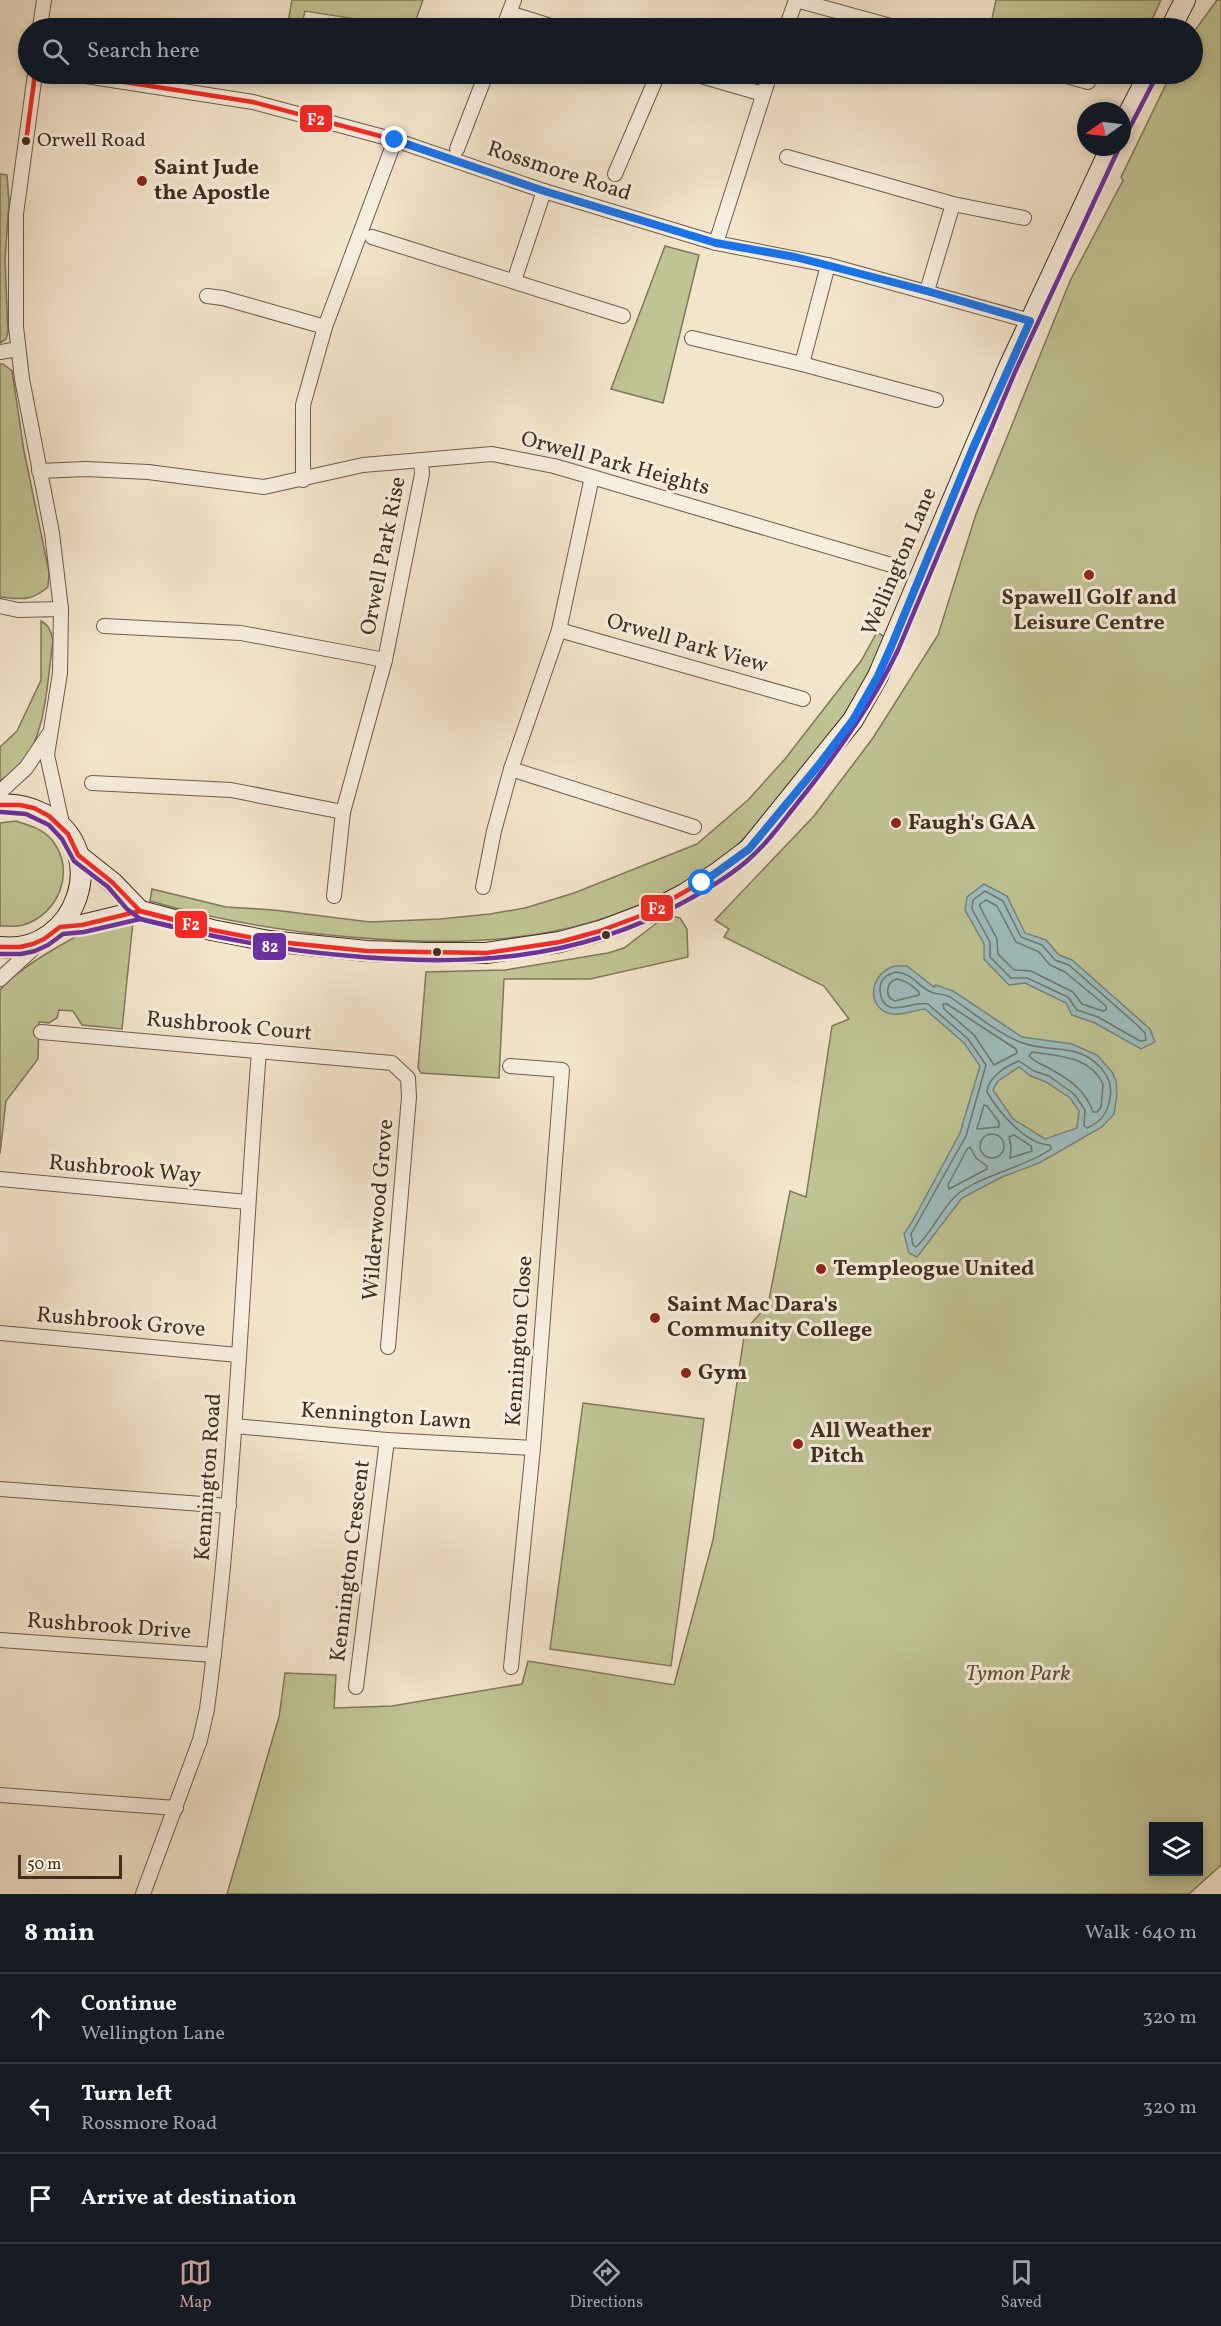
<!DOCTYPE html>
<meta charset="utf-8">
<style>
body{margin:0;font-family:Vollkorn,serif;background:#20242c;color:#f1f3f6}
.controls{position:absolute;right:18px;bottom:18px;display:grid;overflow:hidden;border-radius:0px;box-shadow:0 3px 9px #0003}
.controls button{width:54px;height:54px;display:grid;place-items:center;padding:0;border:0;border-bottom:2px solid #363941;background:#171b24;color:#f1f3f6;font:30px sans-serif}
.compass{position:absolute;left:1077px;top:102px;width:54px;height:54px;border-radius:50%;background:#171b24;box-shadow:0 3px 9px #0003;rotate:256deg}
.scale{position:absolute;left:18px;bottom:15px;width:104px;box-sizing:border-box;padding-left:6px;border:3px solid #412d1f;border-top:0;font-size:16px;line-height:21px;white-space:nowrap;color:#412d1f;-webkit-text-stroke:4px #f7eede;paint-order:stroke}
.stop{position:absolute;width:18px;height:18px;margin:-14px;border:4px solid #1a73e8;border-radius:50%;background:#fff}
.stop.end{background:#1a73e8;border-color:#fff;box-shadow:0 2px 6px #0008}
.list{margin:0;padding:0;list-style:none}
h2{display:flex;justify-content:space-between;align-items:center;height:78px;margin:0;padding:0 24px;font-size:26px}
h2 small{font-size:20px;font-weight:400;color:#9ea1a6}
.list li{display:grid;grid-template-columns:39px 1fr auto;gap:18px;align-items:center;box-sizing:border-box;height:90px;padding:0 24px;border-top:2px solid #363941}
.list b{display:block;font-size:22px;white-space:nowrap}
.list p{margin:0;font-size:20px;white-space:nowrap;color:#9ea1a6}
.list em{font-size:20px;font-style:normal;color:#9ea1a6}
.icon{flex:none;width:33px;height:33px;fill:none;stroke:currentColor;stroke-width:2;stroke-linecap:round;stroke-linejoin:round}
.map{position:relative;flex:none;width:1221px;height:1894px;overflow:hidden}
.search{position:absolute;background:#171b24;box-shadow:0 3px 9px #0003;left:18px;right:18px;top:18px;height:66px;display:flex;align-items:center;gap:15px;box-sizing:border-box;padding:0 21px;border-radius:33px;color:#9ea1a6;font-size:22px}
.sheet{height:348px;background:#171b24}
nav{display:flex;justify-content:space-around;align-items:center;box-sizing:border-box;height:84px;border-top:2px solid #363941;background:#171b24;font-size:16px;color:#9ea1a6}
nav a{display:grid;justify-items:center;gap:3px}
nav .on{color:#c59692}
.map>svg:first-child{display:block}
</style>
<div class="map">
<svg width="1221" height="1894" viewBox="0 0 1221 1894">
<rect width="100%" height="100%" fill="#f3e5cc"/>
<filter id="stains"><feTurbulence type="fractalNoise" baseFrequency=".00333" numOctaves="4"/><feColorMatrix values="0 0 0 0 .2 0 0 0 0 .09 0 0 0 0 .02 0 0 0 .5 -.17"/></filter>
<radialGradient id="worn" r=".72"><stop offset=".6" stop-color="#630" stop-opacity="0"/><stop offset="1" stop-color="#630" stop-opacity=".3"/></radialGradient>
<g fill="#c0c394" stroke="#80785a" stroke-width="1.5" fill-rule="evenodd">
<path d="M292,0H423L413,28L305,11L301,28H287Z"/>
<path d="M996,0H1161L1148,28H990Z"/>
<path d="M1217,0H1221V1865L1189,1894H227L279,1717L285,1673L336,1675L334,1708L392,1706L522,1684L528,1661L674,1685L713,1540L745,1330L768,1305L790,1191L806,1197L832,1026L849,1019L824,986L724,937L729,929L715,920L814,816L873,738L938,635L976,514L1070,281L1120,186L1123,181L1121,177L1171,74H1192L1193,33ZM1154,1826H1198V1872H1154Z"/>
<path d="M0,174L7,175L9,202L5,260L8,332L6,339L0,343Z"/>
<path d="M665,246L699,255L663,403L611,389Z"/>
<path d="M0,364H3L12,371L24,451L49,572L48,587C30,602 22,599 0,597Z"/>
<path d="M41,621C50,626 51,632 53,641C47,680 47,737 19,767C13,772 6,777 0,781V747L17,731L41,680Z"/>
<path d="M877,632L885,637C872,666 858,695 840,721C828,738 813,754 800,771C776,801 750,838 718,861C604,941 485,949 350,937C282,931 216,920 150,901L152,889L226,907L274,910L370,922L440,919L490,914L525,908L574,893L697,844L748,800L785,759L861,661Z"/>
<path d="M16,821C29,825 43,829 52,840C77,871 58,915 23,925C16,927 7,926 0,926V823Z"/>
<path d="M667,915L680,918L687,929L688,957L590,979H504L499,1078L421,1073L418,1068L426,972L505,970L608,953L624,948Z"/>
<path d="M133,921L122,1029L82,1025L73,1011L59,1010L57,1018L49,1023L39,1022L38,1059L6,1101L0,1154V990C16,969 85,928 110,923C118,922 126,922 133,921Z"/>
<path d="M583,1403L704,1419L671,1666L550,1649Z"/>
</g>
<g fill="#9dbebe" stroke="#78847e" stroke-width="1.5" fill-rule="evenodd">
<path d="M984,884L1007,896L1025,933L1046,940L1059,955L1072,960L1150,1029L1155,1042L1141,1049L1095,1023L1072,1015L1066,1003L1025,983L1009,985L984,959V944L965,910L967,897Z"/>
<path d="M895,966H907L934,987L936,985L953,991L1022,1037L1072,1044L1097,1055L1112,1072L1116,1081L1117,1095L1114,1114L1102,1127L1039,1163L1002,1177L962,1198L917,1257L909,1253L904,1234L912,1222L960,1133L980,1066L964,1043L925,1009C915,1010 901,1016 892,1014C865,1009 869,973 895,966ZM1019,1067L1031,1076L1046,1082L1070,1098L1079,1111L1077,1128L1045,1139L1013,1119L993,1090L998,1081Z"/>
</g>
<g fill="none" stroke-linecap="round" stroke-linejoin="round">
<g stroke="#6f766e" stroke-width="1.5">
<path d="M985,891L1003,901L1021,937L1042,945L1055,960L1069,965L1136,1024L1145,1033L1146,1040L1140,1041L1098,1017L1077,1010L1068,997L1027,978H1011L990,957V942L972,909L973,900Z"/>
<path d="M986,900L997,906L1016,942L1039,952L1050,965L1065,972L1106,1006V1010L1103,1011L1082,1004L1073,992L1031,971L1014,970L998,954L997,939L980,907V904Z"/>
<path d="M896,972C913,973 917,986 931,992C936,994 944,994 950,997C971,1011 997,1033 1020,1042C1048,1054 1077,1041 1101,1068C1109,1078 1112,1085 1110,1098C1108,1113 1101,1122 1087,1128L1084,1126L1085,1110L1074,1094L1049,1076L1034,1071L1019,1061C1006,1066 988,1077 987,1092C998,1111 1026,1145 1050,1145L1051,1149C1024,1168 987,1173 959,1193C944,1204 932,1233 916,1247L913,1245L911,1234L966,1136L986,1065L968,1039L928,1004C914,1000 888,1019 881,997C880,992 879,988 881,983C884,976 889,974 896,972Z"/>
<path d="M897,979C906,980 912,986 919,992V995L895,1001L891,999C886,994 887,986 892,981Z"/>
<path d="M943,1004H947L1016,1049L1017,1053L994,1065L974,1035L944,1009Z"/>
<path d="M1032,1052C1058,1056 1090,1056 1103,1084L1101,1107L1097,1112H1093C1086,1092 1072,1081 1054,1071C1045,1065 1037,1064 1029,1056Z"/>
<path d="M984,1105L987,1106L999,1122V1127L977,1129Z"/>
<circle cx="992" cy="1146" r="12"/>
<path d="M1014,1135L1031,1146L1032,1151L1010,1158L1011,1146L1009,1137Z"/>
<path d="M970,1147L976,1158L987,1166V1169L949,1189L948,1185L967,1149Z"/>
</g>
<defs>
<g id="street">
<path d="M796,0L898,28"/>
<path d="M509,13L557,28"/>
<path d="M40,28L44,0"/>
<path d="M503,28L514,0"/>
<path d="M786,28L796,0"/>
<path d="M35,74L16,214V327L22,379L52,533L61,609L60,673L47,755L63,828"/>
<path d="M73,74L253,102L395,140L544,191L716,243L828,265L1030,321"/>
<path d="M694,74L763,94"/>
<path d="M1060,74L1088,82"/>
<path d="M457,149L486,74"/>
<path d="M787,157L953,204L1024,218"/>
<path d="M615,174L658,74"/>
<path d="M372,237L623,316"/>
<path d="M716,243L770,74"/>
<path d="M514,281L544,191"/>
<path d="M927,291L953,204"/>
<path d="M207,296L223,298L325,327"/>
<path d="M692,338L802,364L936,400"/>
<path d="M0,352L18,349"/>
<path d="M802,364L828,265"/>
<path d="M39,471L86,469L148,472L264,487L363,465L492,454L554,466L592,477L888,564"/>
<path d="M303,480V405L325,327L395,140"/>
<path d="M0,606L18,610L61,609"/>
<path d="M104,626L241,633L385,660"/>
<path d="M559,630L803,699"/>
<path d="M511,769L694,827"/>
<path d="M92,783L231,790L343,812"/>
<path d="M0,792L26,768L49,734"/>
<path d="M483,887L494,831L511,769L559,630L592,477"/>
<path d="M334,896L343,812L385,660L422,474L421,460"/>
<path d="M0,979L38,944"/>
<path d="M41,1032L392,1063L408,1078L409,1097L388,1347"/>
<path d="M510,1066L562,1070L533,1448L511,1667"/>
<path d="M0,1179L247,1202"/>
<path d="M0,1333L238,1355"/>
<path d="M235,1426L387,1440L533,1448"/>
<path d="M0,1489L229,1506"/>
<path d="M0,1640L214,1655"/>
<path d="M356,1687L387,1440"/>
<path d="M0,1795L176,1808"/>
<path d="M143,1894L200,1740L207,1709C236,1491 242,1270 259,1051"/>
</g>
<g id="secondary">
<path d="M1171,28L1185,0"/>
<path d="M1122,126L1149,74"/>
<path d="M0,805C16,803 30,807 44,814C113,849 77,956 0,947"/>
<path d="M78,855L112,882L140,911"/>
<path d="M60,927L82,925L140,911L212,930L269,941L367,951L427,953H486L560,942L600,931L648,913L686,893L717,873L749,849L853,720L878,676L1008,369L1111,147"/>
</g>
</defs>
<use href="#street" stroke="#6e5b4a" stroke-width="16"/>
<use href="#secondary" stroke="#412d1f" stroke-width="22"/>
<use href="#street" stroke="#f7eede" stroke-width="14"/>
<use href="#secondary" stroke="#f7eede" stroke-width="20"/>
<defs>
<g id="bus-1">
<path d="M73,74L253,102L395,140L544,191L716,243L828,265L1030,321"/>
<path d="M26,141L35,74"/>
<path d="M0,805H20L34,808L49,816L68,834L78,855L112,882L140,911L212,930L269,941L367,951L486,953L560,942L600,931L648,913L717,873L749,849L853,720L878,676L891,647L973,449L1030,321"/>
<path d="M0,947H20L33,944L44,939L60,927L82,925L140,911L172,919"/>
</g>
<g id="bus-2">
<path d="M1129,129L1156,77"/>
<path d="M1,812L26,814L49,825L62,839L74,861L108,887L127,909L139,918C151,923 165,925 178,928C232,941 285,950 340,955C461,967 575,962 684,902C706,890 729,877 748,860C771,840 788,814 807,791C842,746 873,702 898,650L1015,372L1118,150"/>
<path d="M0,954H21L35,951L48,945L63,934L84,932L140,919L171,926"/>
</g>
</defs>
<use href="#bus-1" stroke="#f7eede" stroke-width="9"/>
<use href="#bus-2" stroke="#f7eede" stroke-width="9"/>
<use href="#bus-1" stroke="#f52a26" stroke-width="4.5"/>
<use href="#bus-2" stroke="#6c30a1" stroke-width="4.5"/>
</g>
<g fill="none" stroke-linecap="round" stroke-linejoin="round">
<path stroke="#1a73e8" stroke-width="8" d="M395,140L544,191L716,243L795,257L927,291L1030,321L973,448L891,647L878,676L853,720L818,766L749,849L702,883"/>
</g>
<g fill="#412d1f" stroke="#f7eede" stroke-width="2">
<circle cx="26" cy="141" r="5"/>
<circle cx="606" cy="935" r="5"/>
<circle cx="437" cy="952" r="5"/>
</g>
<g fill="#8f2418" stroke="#f7eede" stroke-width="2">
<circle cx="142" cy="181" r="6"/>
<circle cx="1089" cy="575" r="6"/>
<circle cx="896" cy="823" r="6"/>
<circle cx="821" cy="1269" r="6"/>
<circle cx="655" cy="1318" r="6"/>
<circle cx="686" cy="1373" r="6"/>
<circle cx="798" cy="1444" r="6"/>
</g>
<g text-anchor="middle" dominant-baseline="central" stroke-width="6" stroke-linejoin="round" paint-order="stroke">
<g font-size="20" fill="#412d1f" stroke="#f7eede" text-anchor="start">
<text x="37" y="141">Orwell Road</text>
</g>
<g font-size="22" font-weight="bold" fill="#412d1f" stroke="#f7eede" text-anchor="start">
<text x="154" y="168">Saint Jude<tspan x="154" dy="25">the Apostle</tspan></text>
<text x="1089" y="598" text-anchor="middle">Spawell Golf and<tspan x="1089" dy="25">Leisure Centre</tspan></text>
<text x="908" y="823">Faugh's GAA</text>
<text x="833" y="1269">Templeogue United</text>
<text x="667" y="1305">Saint Mac Dara's<tspan x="667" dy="25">Community College</tspan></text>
<text x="698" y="1373">Gym</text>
<text x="810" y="1431">All Weather<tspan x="810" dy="25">Pitch</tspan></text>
</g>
<g font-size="22" fill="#412d1f" stroke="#f7eede">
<text transform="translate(559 172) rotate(18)">Rossmore Road</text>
<text transform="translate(615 464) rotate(15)">Orwell Park Heights</text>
<text transform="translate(384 556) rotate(-79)">Orwell Park Rise</text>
<text transform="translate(900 562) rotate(-67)">Wellington Lane</text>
<text transform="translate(687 644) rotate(16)">Orwell Park View</text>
<text transform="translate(229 1027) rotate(5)">Rushbrook Court</text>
<text transform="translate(125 1170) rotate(5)">Rushbrook Way</text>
<text transform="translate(379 1210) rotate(-85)">Wilderwood Grove</text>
<text transform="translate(121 1323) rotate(5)">Rushbrook Grove</text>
<text transform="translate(520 1341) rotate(-86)">Kennington Close</text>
<text transform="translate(386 1417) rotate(4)">Kennington Lawn</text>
<text transform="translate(209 1477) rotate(-86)">Kennington Road</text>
<text transform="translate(351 1561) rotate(-83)">Kennington Crescent</text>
<text transform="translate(109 1627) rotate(4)">Rushbrook Drive</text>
</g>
<g font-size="22" font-style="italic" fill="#61523c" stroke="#f7eede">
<text x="1018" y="1674">Tymon Park</text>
</g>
</g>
<g stroke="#f7eede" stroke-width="2">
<rect x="299" y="104" width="34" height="29" rx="6" fill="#f52a26"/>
<rect x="640" y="894" width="34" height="28" rx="6" fill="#f52a26"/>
<rect x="174" y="910" width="34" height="29" rx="6" fill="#f52a26"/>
<rect x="252" y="932" width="35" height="29" rx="6" fill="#6c30a1"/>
</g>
<g font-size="16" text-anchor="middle" font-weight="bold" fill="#fff">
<text x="316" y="125">F2</text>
<text x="657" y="914">F2</text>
<text x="191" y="930">F2</text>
<text x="270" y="952">82</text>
</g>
<rect width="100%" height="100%" filter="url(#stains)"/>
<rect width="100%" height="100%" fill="url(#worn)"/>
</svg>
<div class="controls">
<button><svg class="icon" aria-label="layers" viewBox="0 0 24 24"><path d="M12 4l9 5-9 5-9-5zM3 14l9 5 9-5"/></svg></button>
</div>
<svg class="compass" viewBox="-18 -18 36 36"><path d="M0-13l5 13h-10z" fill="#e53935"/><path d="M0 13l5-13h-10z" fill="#9ea1a6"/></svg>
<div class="scale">50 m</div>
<div class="stop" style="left:702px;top:883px"></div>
<div class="stop end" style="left:395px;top:140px"></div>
<div class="search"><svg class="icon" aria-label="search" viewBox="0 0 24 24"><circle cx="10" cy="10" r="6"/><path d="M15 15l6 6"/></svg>Search here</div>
</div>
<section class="sheet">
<h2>8 min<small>Walk · 640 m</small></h2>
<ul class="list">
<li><svg class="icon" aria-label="ahead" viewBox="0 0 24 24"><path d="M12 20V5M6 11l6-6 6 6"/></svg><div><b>Continue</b><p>Wellington Lane</p></div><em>320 m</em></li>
<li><svg class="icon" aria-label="left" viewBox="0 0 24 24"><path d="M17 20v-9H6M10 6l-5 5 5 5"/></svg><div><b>Turn left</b><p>Rossmore Road</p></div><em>320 m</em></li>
<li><svg class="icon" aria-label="arrive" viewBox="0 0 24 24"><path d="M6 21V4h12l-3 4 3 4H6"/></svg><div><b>Arrive at destination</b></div></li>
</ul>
</section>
<nav>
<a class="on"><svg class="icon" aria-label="map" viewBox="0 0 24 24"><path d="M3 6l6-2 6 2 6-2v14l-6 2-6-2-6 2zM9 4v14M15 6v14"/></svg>Map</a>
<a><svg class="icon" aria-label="directions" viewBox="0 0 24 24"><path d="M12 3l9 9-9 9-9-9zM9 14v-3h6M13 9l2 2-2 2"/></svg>Directions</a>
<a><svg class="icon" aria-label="saved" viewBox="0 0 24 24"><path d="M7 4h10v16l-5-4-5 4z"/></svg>Saved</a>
</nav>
